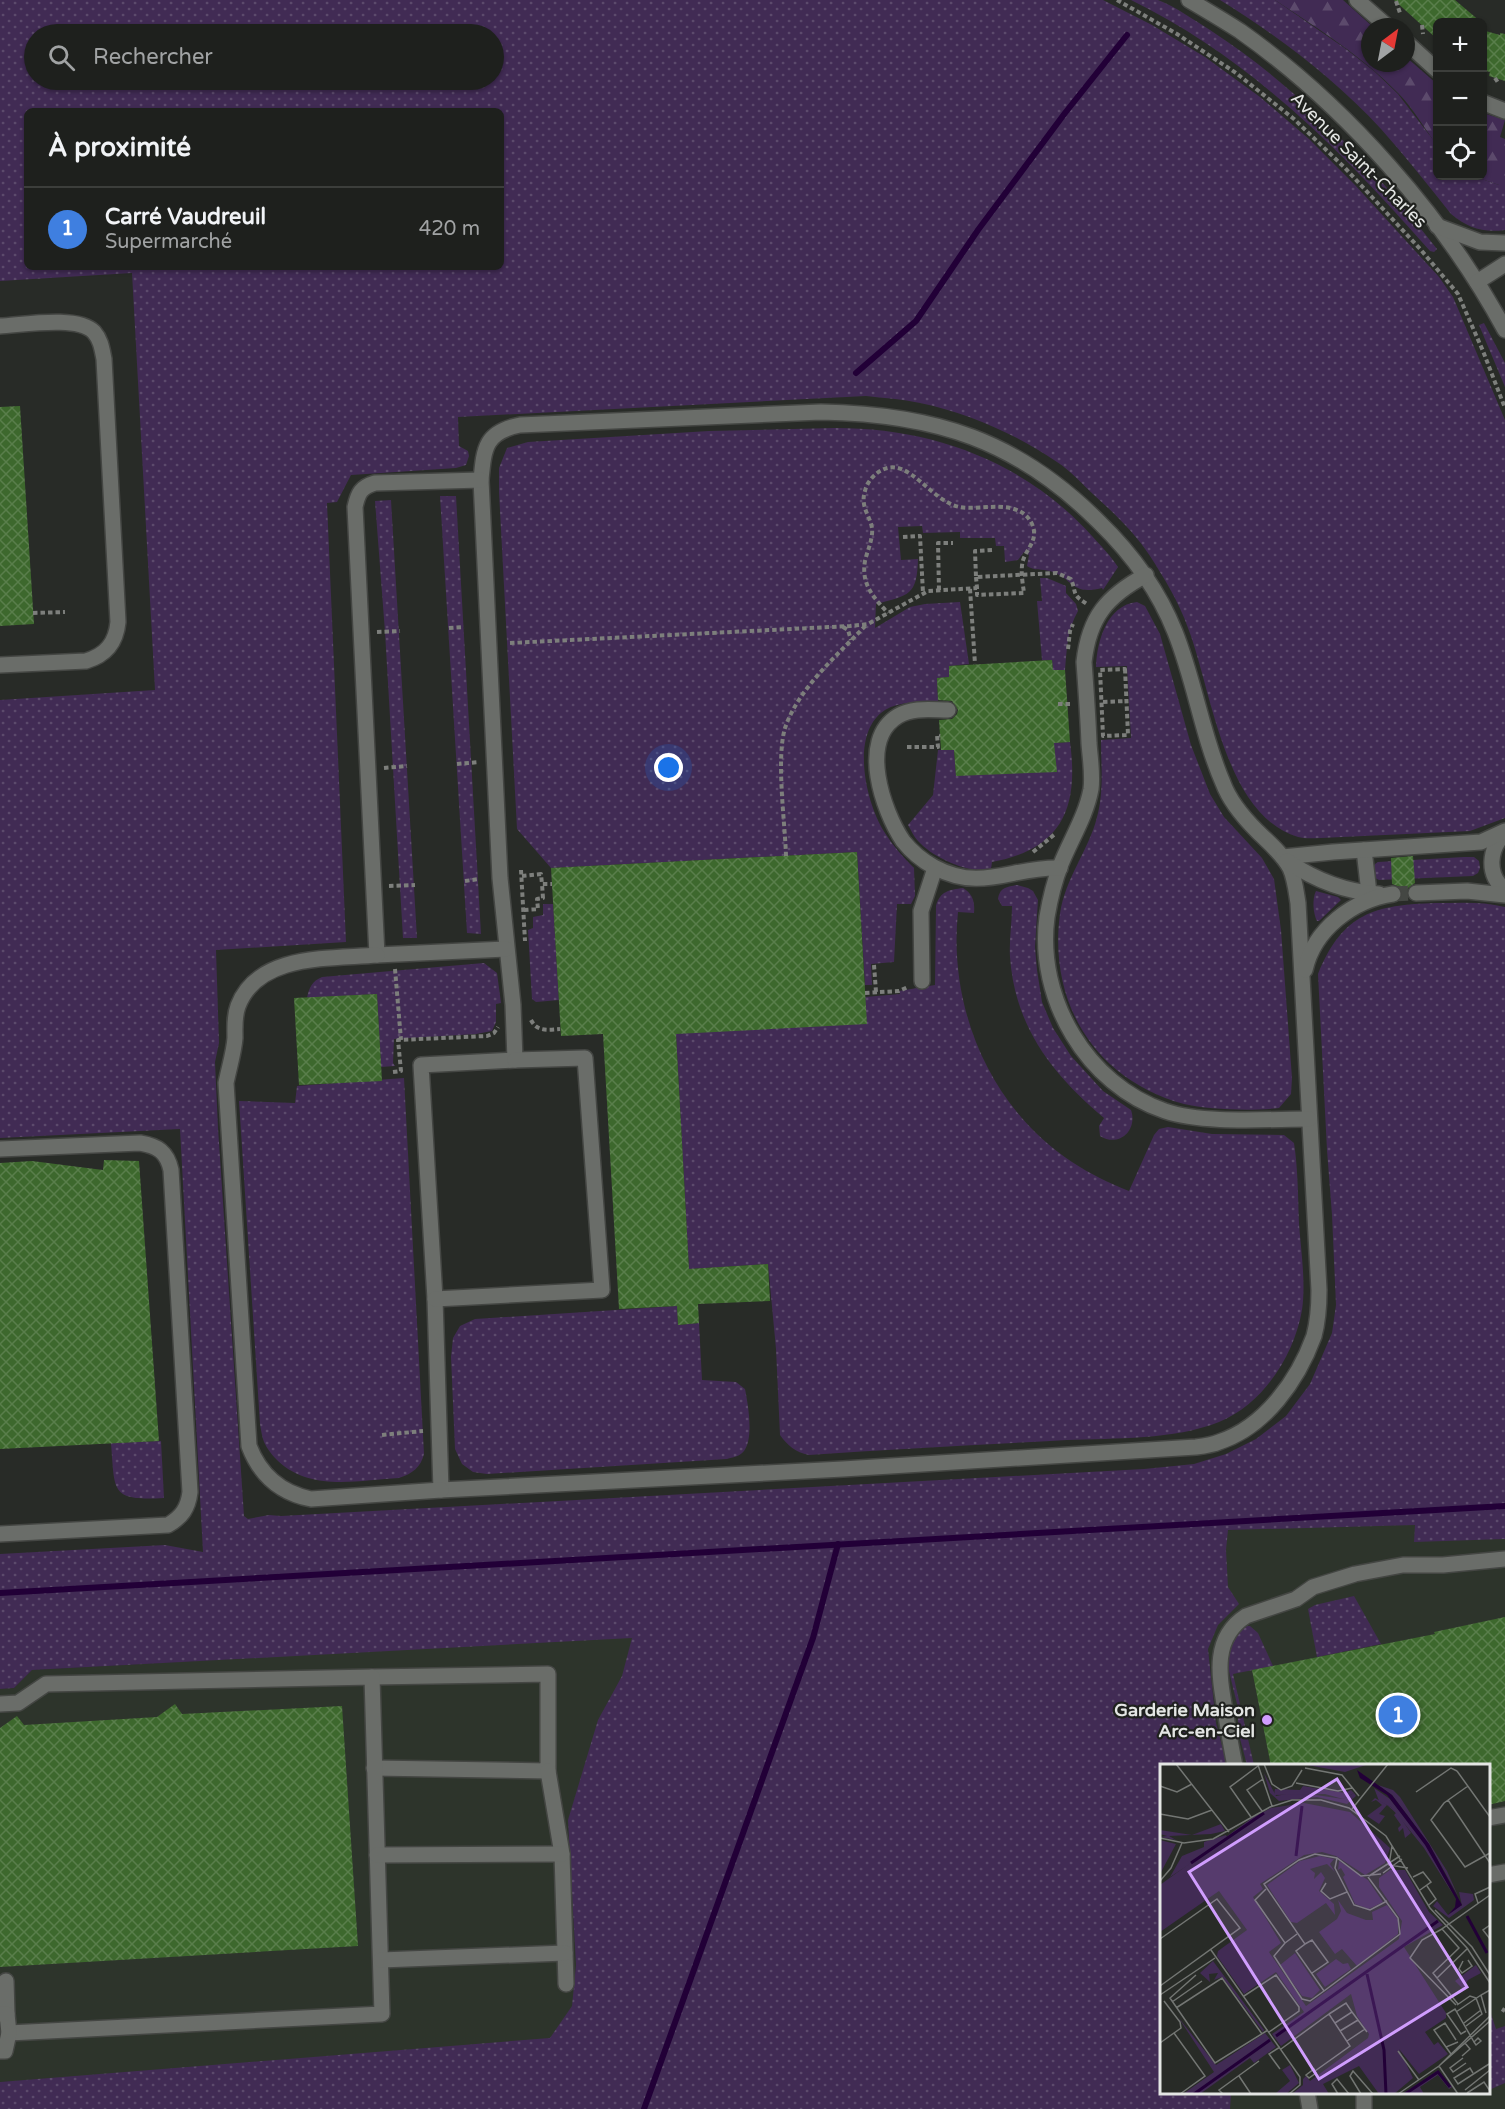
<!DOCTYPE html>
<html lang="fr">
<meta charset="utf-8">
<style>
body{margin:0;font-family:"Varela Round",sans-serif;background:#2b2d2a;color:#f1f3f6}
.controls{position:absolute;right:18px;top:18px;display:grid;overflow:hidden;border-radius:9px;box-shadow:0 2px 4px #0004}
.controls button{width:54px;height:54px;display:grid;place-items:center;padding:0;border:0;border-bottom:2px solid #3c3e3b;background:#1e201d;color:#f1f3f6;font:30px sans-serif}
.compass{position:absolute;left:1361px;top:18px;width:54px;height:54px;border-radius:50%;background:#1e201d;box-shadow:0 2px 4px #0004;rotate:32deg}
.you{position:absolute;left:669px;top:768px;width:21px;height:21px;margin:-15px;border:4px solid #fff;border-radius:50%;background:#1a73e8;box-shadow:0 0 0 9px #1a73e833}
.badge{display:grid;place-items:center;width:39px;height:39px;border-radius:50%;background:#2563eb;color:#fff;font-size:20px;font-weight:700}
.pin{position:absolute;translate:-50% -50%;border:3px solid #fff;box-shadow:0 2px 6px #0006}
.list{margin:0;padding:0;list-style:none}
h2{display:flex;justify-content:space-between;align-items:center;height:78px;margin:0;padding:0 24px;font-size:26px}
h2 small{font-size:20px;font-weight:400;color:#a1a3a4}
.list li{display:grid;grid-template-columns:39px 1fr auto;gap:18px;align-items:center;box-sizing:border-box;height:84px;padding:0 24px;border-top:2px solid #3c3e3b}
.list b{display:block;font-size:22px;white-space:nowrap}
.list p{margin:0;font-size:20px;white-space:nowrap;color:#a1a3a4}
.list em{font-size:20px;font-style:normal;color:#a1a3a4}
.icon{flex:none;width:33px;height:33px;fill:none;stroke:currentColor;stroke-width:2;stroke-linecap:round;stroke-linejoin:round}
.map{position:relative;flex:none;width:1505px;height:2109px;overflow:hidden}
.search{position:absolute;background:#1e201d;box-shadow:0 2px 4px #0004;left:24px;top:24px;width:480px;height:66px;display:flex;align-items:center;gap:15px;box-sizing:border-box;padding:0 21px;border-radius:33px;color:#a1a3a4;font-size:22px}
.panel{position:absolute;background:#1e201d;box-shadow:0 2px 4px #0004;left:24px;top:108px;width:480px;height:162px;border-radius:9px}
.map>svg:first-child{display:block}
</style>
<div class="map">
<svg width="1505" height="2109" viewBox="0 0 1505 2109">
<defs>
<pattern id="grass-dots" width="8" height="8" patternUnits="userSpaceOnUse" patternTransform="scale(1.5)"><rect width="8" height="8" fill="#412b54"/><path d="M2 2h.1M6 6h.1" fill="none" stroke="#5c4a6c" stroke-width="1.8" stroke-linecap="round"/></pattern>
<pattern id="forest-firs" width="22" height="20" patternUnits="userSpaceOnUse" patternTransform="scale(1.5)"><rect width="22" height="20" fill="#412b54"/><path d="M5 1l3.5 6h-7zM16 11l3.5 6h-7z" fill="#5c4a6c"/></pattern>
<pattern id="building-cross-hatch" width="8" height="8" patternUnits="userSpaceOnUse" patternTransform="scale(1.5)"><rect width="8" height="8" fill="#3d682d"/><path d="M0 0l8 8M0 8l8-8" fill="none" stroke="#597e4b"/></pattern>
</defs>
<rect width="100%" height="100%" fill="#282b27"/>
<g fill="#2d342b">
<path d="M1505,1513V2109H1229L1228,2093L1488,2092V1766L1218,1765L1216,1723L1208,1649L1200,1532Z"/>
<path d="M816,1579L652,2046L0,2082V1689L14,1688L32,1670L231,1659Z"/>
</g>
<g fill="url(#grass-dots)" fill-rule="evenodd">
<path d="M0,0H1103L1152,25L1205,57L1260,97L1309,139L1355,185L1439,277L1453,297L1505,420V818L1470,831L1321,838C1314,838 1305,839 1298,837C1224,815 1212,690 1188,628C1179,602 1164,578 1150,556C1135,533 1114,513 1094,495C1082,484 1071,471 1057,462C1016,434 968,413 920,403C902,399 884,398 866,396L458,417L459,446L468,451L469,456L466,465L456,468L351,475L337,502L327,503L346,942L216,950L219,1043L215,1062L218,1128L244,1516L248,1519L269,1515L281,1516L1144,1469L1194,1464L1226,1454L1256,1439L1286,1416L1310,1384L1332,1333L1336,1305L1332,1215L1327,1150L1318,974C1343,913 1374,905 1436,903C1459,903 1482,901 1505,907V1539L1414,1542L1415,1525L1228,1530L1226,1550L1228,1587L1239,1604L1218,1625L1208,1649L1216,1723L1227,1765L1162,1766V2092L1231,2093L1230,2109H0V2082L550,2038L572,2006L576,1965L568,1820L598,1720L622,1676L632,1638L32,1670L14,1688L0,1689V1554L165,1545L203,1552L180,1129L0,1138V700L155,690L132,273L0,281ZM34,34H494V80H34ZM27,111H501V267H27Z"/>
<path d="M1131,0C1139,0 1151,0 1158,0C1175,6 1195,21 1210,30C1298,87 1373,166 1437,249L1434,252L1430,251C1344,153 1250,58 1131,0Z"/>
<path d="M1220,0H1275L1346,49L1374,71L1398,94L1437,145L1438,176H1473L1499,185H1505V230C1483,233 1468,228 1451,214C1428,185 1405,156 1381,129C1334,78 1278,36 1220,0Z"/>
<path d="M1484,323L1505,363V387L1479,325Z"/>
<path d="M835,428C934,428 1025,462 1092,536C1101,546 1111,556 1118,567L1103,590L1102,588C1070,596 1074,578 1050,571C1042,569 1034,571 1027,566L1029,555L1024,552L1018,560L1005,562L1004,546H996L995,538H960V532L923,533L922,526L898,527L901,560L918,559C917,596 909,595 876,604L875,628L910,607L925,604L960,602L969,664L949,666V677L937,678L938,701C921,702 900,701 885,710C849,733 866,804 885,833C893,846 903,857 914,868L915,896L911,904H897L894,962L871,964L872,985H865L857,852L551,868L517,829L499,492V468L507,448L528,442L709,431Z"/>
<path d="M440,496H456L481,934L467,933Z"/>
<path d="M391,500L417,938H403L385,632L375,501Z"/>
<path d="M1040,578H1047L1066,586V593L1076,604L1078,611C1067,630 1067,649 1065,670H1053L1052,660H1042L1037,601H1042Z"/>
<path d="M1137,602L1145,606L1160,634L1191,745L1210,794L1224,817L1262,858L1274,879L1281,930L1292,1078L1291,1094L1279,1108C1254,1111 1209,1110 1184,1104C1096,1080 1048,1004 1060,914C1065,878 1089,850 1097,817C1104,792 1101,765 1101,740L1131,738L1127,666L1096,667C1097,641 1107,605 1137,602Z"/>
<path d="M1070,742C1079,808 1062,849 992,862L991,869C970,875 932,857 918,841C914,837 911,830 908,825L933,795L938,750H954L956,776L1054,743Z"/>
<path d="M1464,857H1474L1479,861L1480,868L1478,873L1473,876L1379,880L1375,878C1372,871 1371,866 1378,862Z"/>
<path d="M1017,885L1028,888L1033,891L1038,900L1035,947L1037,970L1042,1002L1053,1028L1071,1056L1103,1091L1131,1110C1138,1130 1119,1148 1100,1136L1099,1126L1104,1118C1052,1074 1015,1027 1010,957C1009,940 1012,923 1012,906H1002L998,899C1000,887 1007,887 1017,885Z"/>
<path d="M963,888C973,894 975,902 974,913L958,912C948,1008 990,1108 1072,1162C1090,1174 1109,1183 1129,1191L1154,1135L1159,1129L1168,1127L1212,1134L1284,1135L1294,1143C1298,1169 1298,1197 1299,1224C1301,1251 1306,1283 1302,1310C1294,1356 1263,1404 1219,1422C1174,1440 1115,1438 1067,1440C981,1445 895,1449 809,1455C795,1452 788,1446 780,1435L776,1349L768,1264L689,1269L676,1034L865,997L900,994L899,991L935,985L936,906C940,891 949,890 963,888Z"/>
<path d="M1316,891L1338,897L1341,900L1319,921H1317C1313,914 1312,898 1316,891Z"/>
<path d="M543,904H553L559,1000L536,1002L532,999L528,930L533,928V917L543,915Z"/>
<path d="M484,963L497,973L501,1003L496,1004V1022L492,1031L476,1034L394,1039L393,1063L395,1066L381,1067L377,994L307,998C309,988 312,981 322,977Z"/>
<path d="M404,1078L424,1454C421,1467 412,1474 399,1478C358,1480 311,1492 278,1461C273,1456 267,1449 264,1442C262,1437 261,1430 260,1424L239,1101L295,1103L297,1086Z"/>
<path d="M677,1306L678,1325L699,1323L702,1380L736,1382L745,1389C748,1404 754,1438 744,1451C739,1457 733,1457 727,1459L487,1474L473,1472L462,1464L455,1449L451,1357L453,1338L460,1326L475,1319Z"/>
<path d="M161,1441L164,1498C110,1501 115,1492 111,1443Z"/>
<path d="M1354,1596L1381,1644L1317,1657L1308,1609L1315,1605Z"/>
<path d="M1247,1626H1250L1258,1633L1273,1666L1233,1674L1254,1765H1247L1238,1731V1708L1227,1663L1233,1642L1240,1631Z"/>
<path d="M1489,2008L1496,2029L1505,2026V2083L1489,2090Z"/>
</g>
<g fill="url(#forest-firs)">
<path d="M1275,0H1343L1373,27H1370V63H1406V57L1437,84V145C1424,128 1413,108 1398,93C1362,56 1317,28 1275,0Z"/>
<path d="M1483,113L1505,120L1500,137L1505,139V185H1499L1473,176H1482Z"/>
</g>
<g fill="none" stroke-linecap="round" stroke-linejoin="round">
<g stroke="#220037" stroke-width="6">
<path d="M856,373L916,321L978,230L1065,113L1127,35"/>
<path d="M0,1593L1505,1506"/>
<path d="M644,2109L813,1638L838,1544"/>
</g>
</g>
<g fill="url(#building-cross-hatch)">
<path d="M1394,0H1455L1481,22H1437V39Z"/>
<path d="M1482,30L1500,35V33L1505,34V81L1489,76L1490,72L1482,70Z"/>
<path d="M20,406L34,624L0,626V407Z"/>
<path d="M1052,660L1053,670H1065L1070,742L1054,743L1057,772L956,776L954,750H941L939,720L952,719L957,714L958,710L952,701L938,700L937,678L949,677V666Z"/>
<path d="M857,852L867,1024L676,1034L689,1269L768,1264L770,1301L698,1304L699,1323L678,1325L677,1306L619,1309L603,1034L561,1036L551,868Z"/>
<path d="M1413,856L1415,883L1408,888L1406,894H1402L1400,887L1392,884L1391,858Z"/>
<path d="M377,994L382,1081L299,1085L294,998Z"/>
<path d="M104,1160L139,1161L159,1441L0,1449V1163L32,1161L103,1170Z"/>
<path d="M1505,1617V1801L1488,1805V1766H1271L1252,1670L1435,1634L1434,1632Z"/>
<path d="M175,1704L182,1714L342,1706L358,1946L0,1967V1728L17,1716L24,1725L157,1717Z"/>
</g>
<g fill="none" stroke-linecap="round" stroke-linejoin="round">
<path stroke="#444743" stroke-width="15" stroke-dasharray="15 8" stroke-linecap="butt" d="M1393,894L1416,893"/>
<defs>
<g id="minor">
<path d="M1189,0C1206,10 1223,20 1240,31C1345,105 1444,217 1505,330"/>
<path d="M1357,0L1388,27"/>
<path d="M1406,42L1438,71"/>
<path d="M1482,102L1505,111"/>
<path d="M1437,226L1480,242L1505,243"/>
<path d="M1477,282L1505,264"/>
<path d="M0,326C22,325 78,315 94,332C101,340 102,349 104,359L118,622C116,643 106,655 86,661L0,665"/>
<path d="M821,412C935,414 1017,440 1099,522C1132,554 1158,589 1175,632C1195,682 1202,735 1223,783C1230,802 1243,817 1257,831C1268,842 1282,853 1290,868C1295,879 1296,891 1298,903L1319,1290C1319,1305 1318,1321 1314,1336C1298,1380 1265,1427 1219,1442C1212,1445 1204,1446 1196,1447L843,1469L441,1490L435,1299L421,1065L515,1060L513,1005L500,878L481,480C484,448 485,432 520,425Z"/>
<path d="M481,480L375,483C361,487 358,493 355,507L377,955L506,949"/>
<path d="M1146,575C1107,596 1089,617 1084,662C1086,689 1088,716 1089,743C1090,758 1093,774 1091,789C1086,816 1071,839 1061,864C1054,882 1050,899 1047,917C1036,998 1087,1085 1165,1111C1203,1124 1268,1119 1309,1119"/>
<path d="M948,710C932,710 913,707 898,716C858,740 883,811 903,841C911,851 923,861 934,867C982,893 1013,866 1060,868"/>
<path d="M1505,833C1489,849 1486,874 1505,890"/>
<path d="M1364,850L1369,893"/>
<path d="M1283,857L1333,852L1481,842L1505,831"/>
<path d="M1287,861C1315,880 1345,892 1379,894"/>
<path d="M1416,893L1467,891L1505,895"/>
<path d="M377,955C331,959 258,953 238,1006C234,1017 235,1026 235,1038C234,1052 229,1068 226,1083L249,1446C260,1475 281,1493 311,1499L441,1490"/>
<path d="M1305,970C1314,929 1353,900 1393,894"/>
<path d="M922,981L921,911L935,868"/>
<path d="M0,1149L140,1143C158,1146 167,1152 171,1170L190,1492C188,1508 182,1517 168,1525L0,1534"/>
<path d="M435,1299L602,1290L585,1058L515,1060"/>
<path d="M372,1677L548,1674V1771L374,1768"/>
<path d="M0,1704L18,1703L46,1684L372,1677L382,2014L9,2033"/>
<path d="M1235,1766C1231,1747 1228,1728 1225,1710C1219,1675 1212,1638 1246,1616L1296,1599L1313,1587L1355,1574L1403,1565H1443L1505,1559"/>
<path d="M548,1771L562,1854L566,1984"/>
<path d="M1488,1818L1505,1815"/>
<path d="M377,1855L562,1854"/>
<path d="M1488,1875L1505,1872"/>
<path d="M381,1960L565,1953"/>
<path d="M6,1981L7,2014"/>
<path d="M0,2014H7L9,2033L5,2051H0"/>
<path d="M1307,2092L1310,2109"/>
<path d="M1364,2092V2109"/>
</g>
</defs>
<use href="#minor" stroke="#444643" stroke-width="18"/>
<g stroke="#7d7f7c" stroke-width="4" stroke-dasharray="4.5 3" stroke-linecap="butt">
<path d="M1117,0L1177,34L1236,73L1294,119L1345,168L1421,250L1458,294L1483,351L1505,408"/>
<path d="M1396,1L1400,13"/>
<path d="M1422,25L1423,34"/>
<path d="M1495,78L1499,84"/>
<path d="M903,537L920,536L923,593"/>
<path d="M992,550L975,551L976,577L1057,573L1071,579C1077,594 1071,594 1087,604"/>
<path d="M976,577L977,588"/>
<path d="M970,589L975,664"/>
<path d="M939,590L938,543H953"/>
<path d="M33,613L65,612"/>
<path d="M843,627L848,630L851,640"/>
<path d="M449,628L464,627"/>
<path d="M377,632L400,631"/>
<path d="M510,643L850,626L868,624L928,591L977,588V595L1024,593C1023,585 1021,575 1022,566C1023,550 1040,542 1032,524C1019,497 981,511 960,507C931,502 909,456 882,470C874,474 867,482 865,491C859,509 874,519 872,534C871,544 867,552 865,561C861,584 873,597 888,613"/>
<path d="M1068,649L1070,631L1073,624"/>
<path d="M1125,669L1128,735L1103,736L1100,670Z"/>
<path d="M1103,702L1126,701"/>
<path d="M1058,704H1071"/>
<path d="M907,747H938L937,735L940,736"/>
<path d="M457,764L479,762"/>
<path d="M384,768L407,766"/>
<path d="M1033,852L1055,834"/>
<path d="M786,856C785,822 776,759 785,728C799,687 838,655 867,624"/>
<path d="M521,870L525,941"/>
<path d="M522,876L541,874L542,884H552"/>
<path d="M465,881L479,879"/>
<path d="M389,886L415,885"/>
<path d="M524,910L538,909L537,899L543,898L542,884"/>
<path d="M874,965L876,992"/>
<path d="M395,969L401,1040"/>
<path d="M865,993L899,991L908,987"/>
<path d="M531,1020C537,1032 548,1030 560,1029"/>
<path d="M393,1072L401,1071L398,1040L487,1036L494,1033L498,1027"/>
<path d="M382,1435L423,1431"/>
<path d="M1502,2009L1505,2011"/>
</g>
<use href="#minor" stroke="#6a6d69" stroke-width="15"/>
</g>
<circle fill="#d09dfe" stroke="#1f211e" stroke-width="2" cx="1267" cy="1720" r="6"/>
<g text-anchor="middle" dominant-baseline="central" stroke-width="4.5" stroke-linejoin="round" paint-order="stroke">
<g font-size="18" fill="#e4e6e4" stroke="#1f211e">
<text transform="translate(1359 160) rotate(45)">Avenue Saint-Charles</text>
</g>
<g font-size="18" font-weight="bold" fill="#e4e6e4" stroke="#1f211e" text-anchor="end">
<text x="1255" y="1710">Garderie Maison<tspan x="1255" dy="21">Arc-en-Ciel</tspan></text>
</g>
</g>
<g transform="translate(1160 1764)">
<rect width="330" height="330" fill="#282b27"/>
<path d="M104,9L116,32L136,28L183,35L194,29L196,32L187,40L157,33L119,37L110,29ZM215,34L231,43L238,50L251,69L245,74L243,64L239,68L243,73L239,68L238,64L241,61L234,51L236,49L227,41L219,50L225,52L219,60L207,52L222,41L216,36L211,38ZM144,39L190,48L230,84L225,99L205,111L176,92L162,88L144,91L100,120L103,125L93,133L121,179L109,188L146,242L239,175L242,157L219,123V114L230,106H245L269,148L283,161L244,183L286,249V254L265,268L274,281L278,278L288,290L259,310L239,285L253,314L234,330H219L199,302L163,320L169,330H132L143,321V315L146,312L150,317L208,274L209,270L197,252L191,230L121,282L112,270L144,248L116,208L84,230L57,192L58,187L87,166L59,127L0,168V121L92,54L111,44ZM61,60L65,67L51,70L9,72L16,76L0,73L7,72L0,70V66L32,71ZM0,76L16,80L0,110ZM160,92L174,95L170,100L175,108L167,100L150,105L155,109L154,115L161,108L165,114L159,127L174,140L175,151L166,139L137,159L131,158L107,121L140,97ZM179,97L208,116L223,138L209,145L195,140L183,113L185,111L181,104L178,106ZM299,128L313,130L314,136L289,154L273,142L277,137L288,151L298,140L302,142ZM178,136L187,149L206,156H213L212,148L227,141L238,156V170L197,202L182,185L175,190L159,168L177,155L181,147ZM135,189L160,226L152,234L142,232L120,201ZM176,195L183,200L188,199L191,205L165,223L156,210ZM53,197L104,266L103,268L62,213L54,216L58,209L49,210L50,218L40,209ZM316,201L321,209L308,216L303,225L295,217ZM18,253L56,301L105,269L116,283L94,299L90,294L40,330H23L54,308ZM130,301L139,319L126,330L116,329L130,317L122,306ZM277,307L292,323L289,325L278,311L260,323L264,330H243Z" fill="#412b54"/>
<path d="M218,21L233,26L240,33L287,107L298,132L269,80L232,31ZM143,22L185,29L191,26L194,29L183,35L165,30L114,31L115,25L140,26ZM214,24L230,35L264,78L294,132L264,84L231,43L219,37Z" fill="#412b54"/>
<path d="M142,0H209L185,8Z" fill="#412b54"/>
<path d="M66,71L68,75L10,113L22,92L44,83V78Z" fill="#412b54"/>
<path d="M197,6L232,31L269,80L302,141L288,151L295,143L296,135L265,81L227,31L200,14Z" fill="#220037"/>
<path fill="none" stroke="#220037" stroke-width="3" d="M136,92L142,42M31,99L104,49M307,152L327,189M207,210L224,286L226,330M116,272L278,157M34,330L110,276M245,330L278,308L290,323"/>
<path fill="none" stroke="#737673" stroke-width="1.5" d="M16,0L69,68M104,0L112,20L121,26L132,22L142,6M98,1L112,42M145,4L182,11L199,32M297,7L330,53M136,19L178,27L192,24M0,22L17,28L32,20M308,22L284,39L271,56L305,103L330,89M256,28L291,4L297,7M288,36L330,99M192,45L228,0M102,47L87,26L103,15M0,50L28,55L52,46M91,53L70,23L98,2M0,74L24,79L53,75L110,43L132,36H161L189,44L226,72L270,144L307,184L330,219M232,82L229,101L248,104M177,94L175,104L194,141L210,146L227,137M223,109L242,95M209,112L240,92M208,113L238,154L240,170L164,227L136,187L145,180L104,120L139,96L155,90L177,94L201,112L221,110M253,113L263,108L271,118L260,126M0,117L11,104L22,79M166,119L161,127L170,135L187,128M267,122L276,135L269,141M106,125L95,136L125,179L137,170M318,139L315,130L330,123M275,146L312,183L330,211M330,161L323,166L330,175M282,165L262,176L250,194L296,241M0,175L57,135L80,164L0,222M125,179L114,192L142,235L150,237L164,227M145,180L152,176L168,198L152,209M51,186L140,313V321L129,330M303,197L299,205L302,209L312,202L308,196M36,211L10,234L55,299L108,266M277,214L308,184M0,231L55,194M84,232L116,211L139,243V247L109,268M4,237L20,258L21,264L14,269M12,238L42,217M298,240L273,209L299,184L282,165L330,131M297,241L310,232L316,234M16,244L62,214L102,270M192,248L207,268M296,248L321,231M326,249L321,231L330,226M169,250L186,239L192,248L175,259M304,259L321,246M306,262L322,250L316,234M180,267L198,256M306,267L301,270L287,250L295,245L314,278M318,274L321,277L316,281L314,278ZM187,277L205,265M0,279L14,269L45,312L20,330M286,283L274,266L285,259L296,276M121,285L169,250L190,282L155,307M238,287L259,316M291,290L286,283L298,278M302,292L310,285L305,279M303,294L290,304L293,308L306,299M280,301L330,257M279,302L298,330M120,305L109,290L120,283M154,305L156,309L149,314L146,311ZM313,309L310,304L294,314L298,320L329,300M79,312L91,330M305,326L330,306M307,329L324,318L330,327M63,330L59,326L99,297M178,330L172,320L177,315L189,330M201,330L190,312L193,307L213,330M238,330L279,302L330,252"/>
<path fill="#d09dfe" fill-opacity="0.15" stroke="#d09dfe" stroke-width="3" d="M177,15L307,223L159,315L29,108Z"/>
<rect width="330" height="330" fill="none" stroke="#e4e6e4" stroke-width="3"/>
</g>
</svg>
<div class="controls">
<button>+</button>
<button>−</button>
<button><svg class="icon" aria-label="locate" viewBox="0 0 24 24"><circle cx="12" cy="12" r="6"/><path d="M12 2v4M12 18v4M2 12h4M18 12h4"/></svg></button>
</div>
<svg class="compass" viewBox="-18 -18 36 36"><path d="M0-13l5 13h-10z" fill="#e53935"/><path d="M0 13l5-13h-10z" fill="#a1a3a4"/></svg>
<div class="you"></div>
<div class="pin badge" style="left:1398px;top:1715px;background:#3f7fe0">1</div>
<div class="search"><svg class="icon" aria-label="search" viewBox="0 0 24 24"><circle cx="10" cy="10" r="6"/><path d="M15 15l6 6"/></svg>Rechercher</div>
<section class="panel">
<h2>À proximité<small></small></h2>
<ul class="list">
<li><span class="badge" style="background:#3f7fe0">1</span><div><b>Carré Vaudreuil</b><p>Supermarché</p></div><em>420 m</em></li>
</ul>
</section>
</div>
